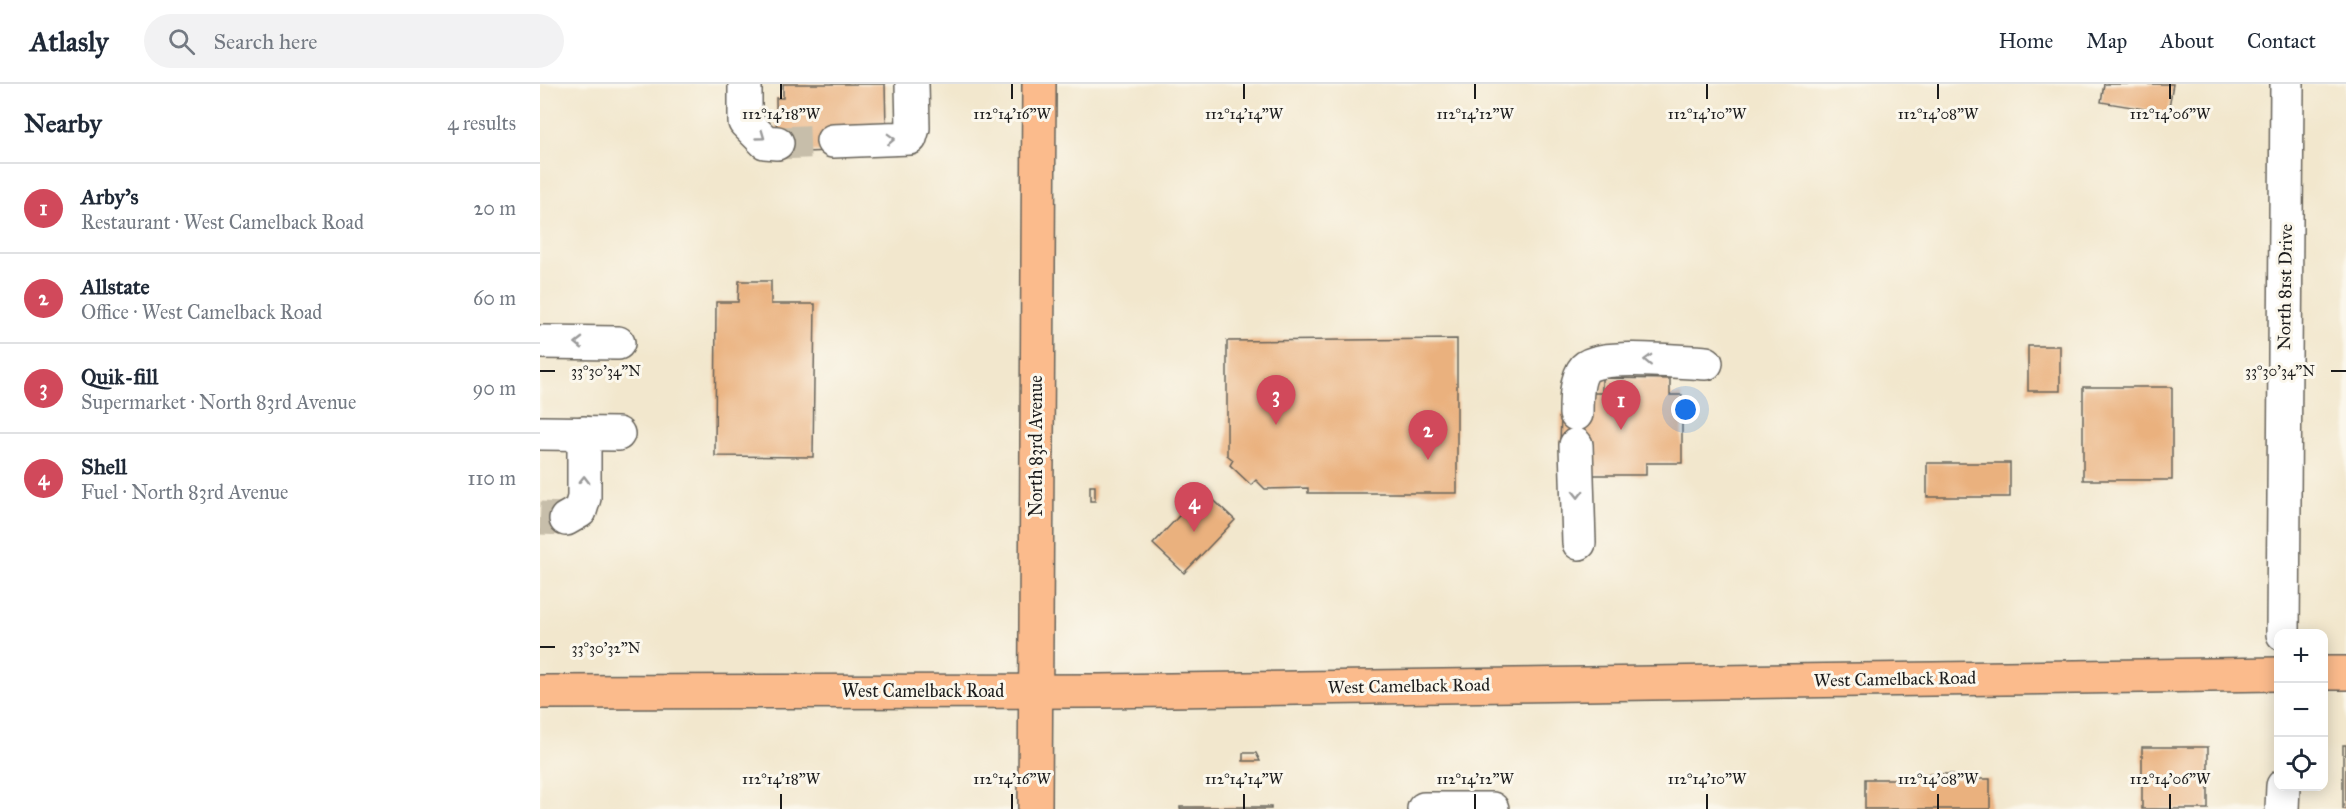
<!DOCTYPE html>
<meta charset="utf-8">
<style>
body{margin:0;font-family:"IM FELL Great Primer",serif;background:#f2f2f3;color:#1f2937}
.controls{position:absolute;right:18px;bottom:18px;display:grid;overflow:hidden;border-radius:12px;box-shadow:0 3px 15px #0003}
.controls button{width:54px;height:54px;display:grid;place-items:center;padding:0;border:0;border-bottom:2px solid #e0e1e3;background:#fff;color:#1f2937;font:30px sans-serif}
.you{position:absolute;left:1146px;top:326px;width:21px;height:21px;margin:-15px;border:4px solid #fff;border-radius:50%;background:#1a73e8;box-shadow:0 0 0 9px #1a73e833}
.badge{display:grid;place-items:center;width:39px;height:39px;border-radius:50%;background:#d1495b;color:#fff;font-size:20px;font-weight:700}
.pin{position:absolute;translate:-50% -50px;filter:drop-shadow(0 2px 3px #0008)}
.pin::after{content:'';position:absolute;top:32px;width:21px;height:18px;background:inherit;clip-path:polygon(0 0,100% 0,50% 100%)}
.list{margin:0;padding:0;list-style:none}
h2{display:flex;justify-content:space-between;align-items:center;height:78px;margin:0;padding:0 24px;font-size:26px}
h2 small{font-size:20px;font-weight:400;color:#747a83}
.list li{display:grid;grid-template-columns:39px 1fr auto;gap:18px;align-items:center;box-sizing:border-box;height:90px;padding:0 24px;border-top:2px solid #e0e1e3}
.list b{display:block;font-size:22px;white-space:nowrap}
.list p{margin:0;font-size:20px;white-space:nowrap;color:#747a83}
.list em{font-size:20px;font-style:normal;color:#747a83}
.icon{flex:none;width:33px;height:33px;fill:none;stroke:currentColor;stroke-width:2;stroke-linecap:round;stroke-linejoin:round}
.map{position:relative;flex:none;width:1806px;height:725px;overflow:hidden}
header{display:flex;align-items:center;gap:36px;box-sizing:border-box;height:84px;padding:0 30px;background:#fff;border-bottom:2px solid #e0e1e3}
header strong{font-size:28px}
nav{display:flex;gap:33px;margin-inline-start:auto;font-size:21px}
.search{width:420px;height:54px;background:#f2f2f3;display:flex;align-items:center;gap:15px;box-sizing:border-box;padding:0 21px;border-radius:33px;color:#747a83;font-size:22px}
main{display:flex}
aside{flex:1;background:#fff}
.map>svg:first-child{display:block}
</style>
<header>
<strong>Atlasly</strong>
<div class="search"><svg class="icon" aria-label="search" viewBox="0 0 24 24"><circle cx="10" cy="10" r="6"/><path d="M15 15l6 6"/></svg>Search here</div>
<nav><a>Home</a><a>Map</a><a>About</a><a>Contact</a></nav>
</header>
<main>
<aside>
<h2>Nearby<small>4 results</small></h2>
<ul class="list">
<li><span class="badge">1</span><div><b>Arby's</b><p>Restaurant · West Camelback Road</p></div><em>20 m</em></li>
<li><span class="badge">2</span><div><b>Allstate</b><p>Office · West Camelback Road</p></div><em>60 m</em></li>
<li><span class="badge">3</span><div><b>Quik-fill</b><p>Supermarket · North 83rd Avenue</p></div><em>90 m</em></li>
<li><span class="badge">4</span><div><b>Shell</b><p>Fuel · North 83rd Avenue</p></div><em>110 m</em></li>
</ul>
</aside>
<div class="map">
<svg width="1806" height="725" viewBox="0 0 1806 725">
<rect width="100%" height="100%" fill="#fbf7ec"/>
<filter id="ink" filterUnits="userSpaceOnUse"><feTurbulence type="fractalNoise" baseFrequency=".0167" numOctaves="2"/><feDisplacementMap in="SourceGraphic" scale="12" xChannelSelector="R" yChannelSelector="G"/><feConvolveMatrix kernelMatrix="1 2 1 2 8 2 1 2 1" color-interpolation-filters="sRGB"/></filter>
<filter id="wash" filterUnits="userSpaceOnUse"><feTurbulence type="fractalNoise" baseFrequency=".008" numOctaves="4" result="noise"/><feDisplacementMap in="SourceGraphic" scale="24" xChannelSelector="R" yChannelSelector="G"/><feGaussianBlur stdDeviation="1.35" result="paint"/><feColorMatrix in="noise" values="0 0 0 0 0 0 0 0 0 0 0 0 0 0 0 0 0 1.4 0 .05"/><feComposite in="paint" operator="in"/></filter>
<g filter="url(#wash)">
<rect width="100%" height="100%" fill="#f2e7cd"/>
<g id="blocks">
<g fill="#eab17e">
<path d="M243,0H345L346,44L293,67L237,69L236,14H243Z"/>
<path d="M1564,0H1633L1628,29L1561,18Z"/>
<path d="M199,197H231V220H275L273,373L175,372L176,218H198Z"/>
<path d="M917,255V409H768V404L725,405L716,396L711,401L690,381L693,376L687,371V257Z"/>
<rect x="1488" y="262" width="32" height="45"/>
<path d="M1062,294L1130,295V311H1142V379H1106V391H1053V362L1020,361L1021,330L1047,309H1062Z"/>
<rect x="1543" y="303" width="89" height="93"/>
<rect x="1387" y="379" width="83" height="34"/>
<rect x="550" y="402" width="5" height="15"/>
<path d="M663,406L695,436L644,489L613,460Z"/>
<rect x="1803" y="661" width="3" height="64"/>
<rect x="1602" y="663" width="66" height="62"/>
<path d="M703,669H716L720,677H703Z"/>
<path d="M1376,690H1413V695H1450V725H1325V695H1376Z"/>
<rect x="640" y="723" width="91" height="2"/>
</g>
</g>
</g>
<g filter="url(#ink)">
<use href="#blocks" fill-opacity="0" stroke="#67635a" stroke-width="1.5"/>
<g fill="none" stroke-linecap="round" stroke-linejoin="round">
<g stroke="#c7beaa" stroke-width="33" stroke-dasharray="33 16" stroke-linecap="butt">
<path d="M237,59L293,57"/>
<path d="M0,434L26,435"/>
</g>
<defs>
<g id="minor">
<path d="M205,0V38L225,58L237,59"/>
<path d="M293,57L370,54L373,44L372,0"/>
<path d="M0,258L78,259"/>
<path d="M1036,330C1036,317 1036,294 1045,284C1059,269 1144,278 1166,279"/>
<path d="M0,349L78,350"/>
<path d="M1036,361L1039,459"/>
<path d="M26,435L40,427L44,414V349"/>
<path d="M1743,550L1747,0"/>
<path d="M884,725H952"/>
<path d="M1742,725L1743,702"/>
</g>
<g id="major">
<path d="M1784,589H1806"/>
<path d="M0,608L558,607L1738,590"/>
<path d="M495,725L499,0"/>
</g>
</defs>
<use href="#minor" stroke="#67635a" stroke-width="36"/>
<use href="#major" stroke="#67635a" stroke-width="36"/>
<use href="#minor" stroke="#fff" stroke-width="33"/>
<use href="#major" stroke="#fbbb8c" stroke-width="33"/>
</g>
<defs><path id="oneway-chevron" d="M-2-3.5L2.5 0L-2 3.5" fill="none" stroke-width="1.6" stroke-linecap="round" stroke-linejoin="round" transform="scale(1.5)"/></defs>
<g stroke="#999">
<use href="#oneway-chevron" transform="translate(221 52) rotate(36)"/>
<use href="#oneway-chevron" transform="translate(351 55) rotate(-2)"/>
<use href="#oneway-chevron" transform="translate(39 259) rotate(-179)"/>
<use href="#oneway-chevron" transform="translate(1108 276) rotate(-178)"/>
<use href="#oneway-chevron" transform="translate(44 396) rotate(-89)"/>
<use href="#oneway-chevron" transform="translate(1038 410) rotate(89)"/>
</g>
</g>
<path fill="none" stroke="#1c1c1c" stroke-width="2" d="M241,0V15M472,0V15M704,0V15M935,0V15M1167,0V15M1398,0V15M1630,0V15M0,287H15M1791,287H1806M0,563H15M241,710V725M472,710V725M704,710V725M935,710V725M1167,710V725M1398,710V725M1630,710V725"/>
<g text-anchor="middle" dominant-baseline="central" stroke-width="6" stroke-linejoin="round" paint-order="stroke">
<g font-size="18" fill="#1c1c1c" stroke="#fbf7ec">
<text transform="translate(1745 203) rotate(-89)">North 81st Drive</text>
<text transform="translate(496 362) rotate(-90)">North 83rd Avenue</text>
<text transform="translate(1355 595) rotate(-1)">West Camelback Road</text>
<text transform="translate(869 602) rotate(-1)">West Camelback Road</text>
<text x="383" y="607">West Camelback Road</text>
</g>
</g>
<g font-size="15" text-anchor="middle" fill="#1c1c1c" stroke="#fbf7ec" stroke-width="6" stroke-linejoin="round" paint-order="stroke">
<text x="241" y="35">112°14'18"W</text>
<text x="472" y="35">112°14'16"W</text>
<text x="704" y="35">112°14'14"W</text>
<text x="935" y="35">112°14'12"W</text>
<text x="1167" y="35">112°14'10"W</text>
<text x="1398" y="35">112°14'08"W</text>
<text x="1630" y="35">112°14'06"W</text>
<text x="66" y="292">33°30'34"N</text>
<text x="1740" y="292">33°30'34"N</text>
<text x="66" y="569">33°30'32"N</text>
<text x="241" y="700">112°14'18"W</text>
<text x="472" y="700">112°14'16"W</text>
<text x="704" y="700">112°14'14"W</text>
<text x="935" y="700">112°14'12"W</text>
<text x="1167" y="700">112°14'10"W</text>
<text x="1398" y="700">112°14'08"W</text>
<text x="1630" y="700">112°14'06"W</text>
</g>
</svg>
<div class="controls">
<button>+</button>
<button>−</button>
<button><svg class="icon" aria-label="locate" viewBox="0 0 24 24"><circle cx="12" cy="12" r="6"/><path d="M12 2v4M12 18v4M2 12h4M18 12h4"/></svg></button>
</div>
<div class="you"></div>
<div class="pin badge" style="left:1081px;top:346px">1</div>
<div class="pin badge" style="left:888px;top:376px">2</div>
<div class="pin badge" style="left:736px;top:341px">3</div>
<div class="pin badge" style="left:654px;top:448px">4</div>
</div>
</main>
